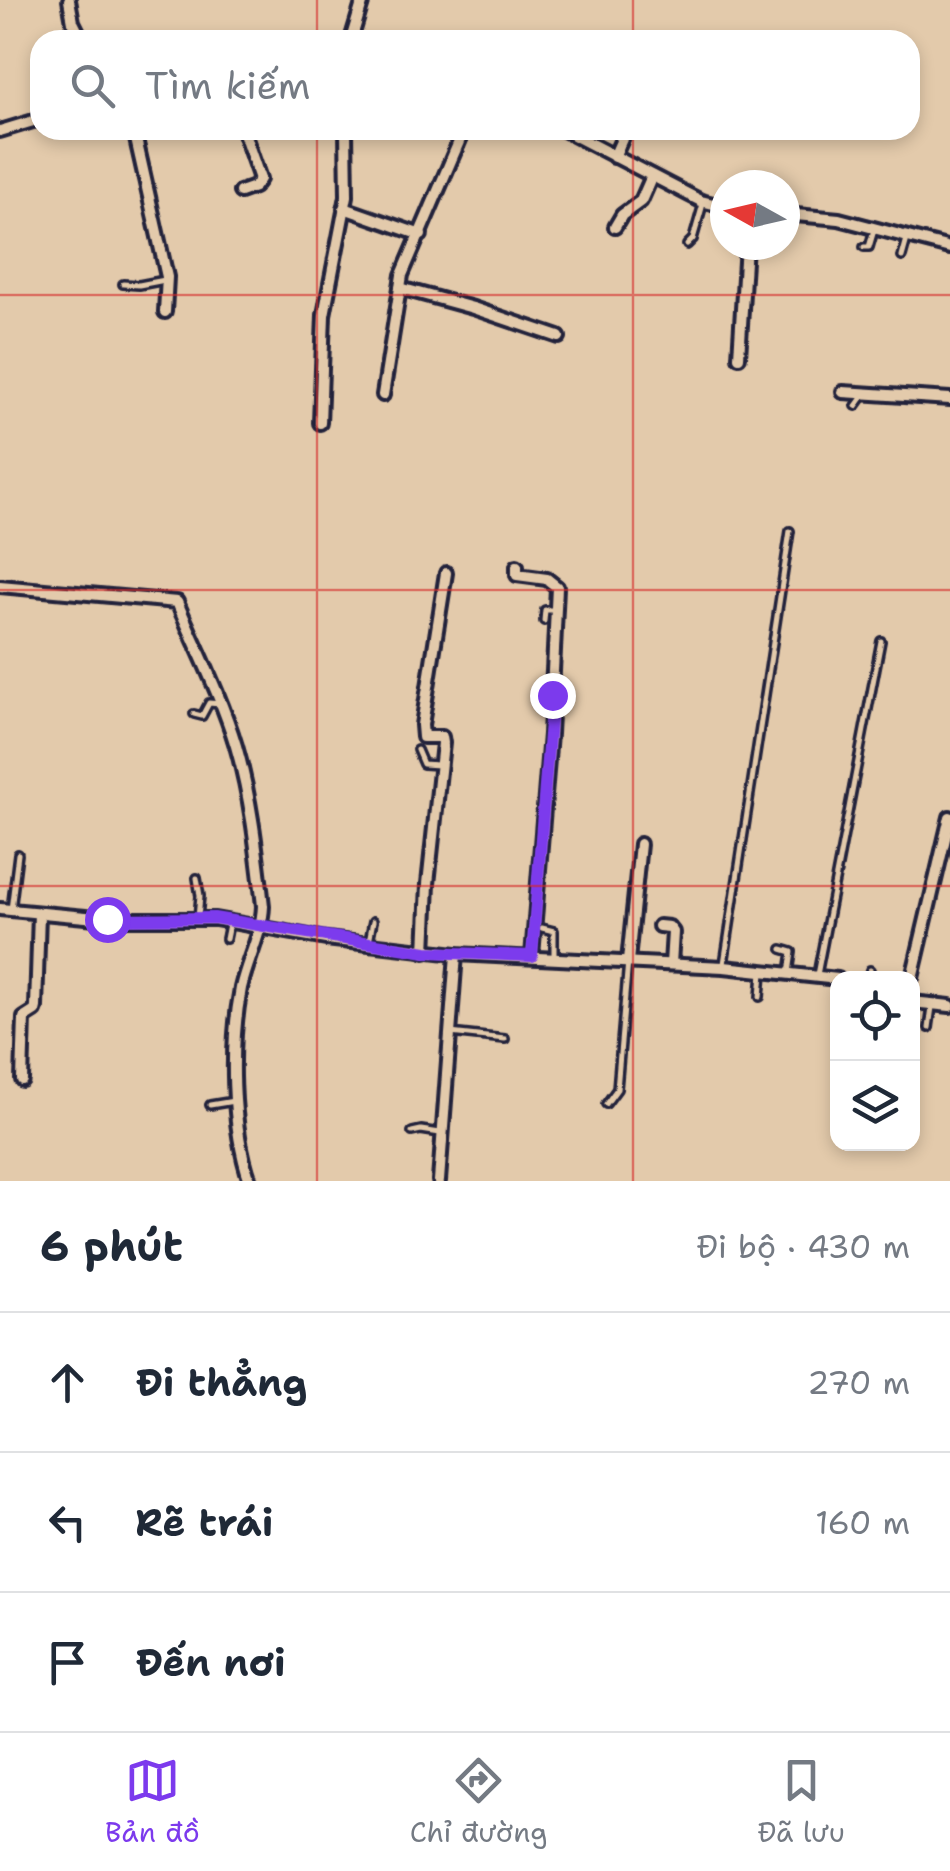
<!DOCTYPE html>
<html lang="vi">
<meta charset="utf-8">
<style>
body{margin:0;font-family:"Shantell Sans",sans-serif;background:#f2f2f3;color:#1f2937}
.controls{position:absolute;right:30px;bottom:30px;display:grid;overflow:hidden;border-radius:20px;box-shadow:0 5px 15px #0003}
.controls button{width:90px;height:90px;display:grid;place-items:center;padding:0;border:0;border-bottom:2px solid #e0e1e3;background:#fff;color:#1f2937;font:50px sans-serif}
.compass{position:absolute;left:710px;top:170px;width:90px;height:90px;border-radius:50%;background:#fff;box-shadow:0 5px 15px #0003;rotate:278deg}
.stop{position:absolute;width:30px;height:30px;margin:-22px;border:8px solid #7c3aed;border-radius:50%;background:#fff}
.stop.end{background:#7c3aed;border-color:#fff;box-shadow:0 2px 10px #0008}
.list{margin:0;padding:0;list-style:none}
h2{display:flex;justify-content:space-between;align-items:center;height:130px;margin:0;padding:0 40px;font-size:42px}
h2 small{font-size:32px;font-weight:400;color:#747a83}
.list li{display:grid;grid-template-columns:65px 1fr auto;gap:30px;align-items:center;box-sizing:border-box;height:140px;padding:0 40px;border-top:2px solid #e0e1e3}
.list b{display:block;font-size:38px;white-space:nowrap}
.list em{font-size:32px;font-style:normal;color:#747a83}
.icon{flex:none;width:55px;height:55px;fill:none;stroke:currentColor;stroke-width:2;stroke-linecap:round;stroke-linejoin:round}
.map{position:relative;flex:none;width:950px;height:1181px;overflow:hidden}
.search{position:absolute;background:#fff;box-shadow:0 5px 15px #0003;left:30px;right:30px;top:30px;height:110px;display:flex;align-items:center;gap:25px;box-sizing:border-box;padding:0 35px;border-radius:30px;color:#747a83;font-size:38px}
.sheet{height:550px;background:#fff}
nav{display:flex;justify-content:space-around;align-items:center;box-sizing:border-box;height:140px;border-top:2px solid #e0e1e3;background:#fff;font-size:28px;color:#747a83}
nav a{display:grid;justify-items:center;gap:5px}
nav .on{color:#7c3aed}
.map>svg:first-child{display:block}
</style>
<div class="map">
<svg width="950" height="1181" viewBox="0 0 950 1181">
<rect width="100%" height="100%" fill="#e3caab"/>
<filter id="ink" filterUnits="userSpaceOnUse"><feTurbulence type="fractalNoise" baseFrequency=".01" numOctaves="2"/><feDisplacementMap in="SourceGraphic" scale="20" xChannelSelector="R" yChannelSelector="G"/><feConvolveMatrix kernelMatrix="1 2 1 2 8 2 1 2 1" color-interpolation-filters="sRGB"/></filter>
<g filter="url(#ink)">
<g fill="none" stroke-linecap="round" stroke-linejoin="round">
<defs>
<g id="lane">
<path d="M275,40L276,36"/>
<path d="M687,245L693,239L703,204"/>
<path d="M864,247H869L874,230"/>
<path d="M902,257L907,239"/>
<path d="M123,284L139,285L165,280"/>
<path d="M856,406L864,395"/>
<path d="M544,621L545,610H554"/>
<path d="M194,714L202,716L209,703L220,704"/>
<path d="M417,750L423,764L438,765"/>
<path d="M197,878L200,896L198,918"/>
<path d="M11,910L18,854"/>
<path d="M542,928L554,931V956"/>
<path d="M226,939L229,924"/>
<path d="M369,941L373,921"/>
<path d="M782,949L792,952L789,973"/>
<path d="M724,964L790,531"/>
<path d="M817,975L881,641"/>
<path d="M868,978L870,970"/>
<path d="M760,997L762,973"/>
<path d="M929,1028L932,1007"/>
<path d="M450,1033L505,1039"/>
<path d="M606,1104L617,1089L628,961"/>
<path d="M210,1105L234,1101"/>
<path d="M412,1132L421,1130L440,1133"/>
</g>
<g id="street">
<path d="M69,0L73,22L82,40"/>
<path d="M351,40L363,0"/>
<path d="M134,130L167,277L165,312"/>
<path d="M564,130L701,201L725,207"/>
<path d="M0,131L40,119"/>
<path d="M614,157L626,130"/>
<path d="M240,192L254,187L260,179L243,130"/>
<path d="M344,208L421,235"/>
<path d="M785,214L839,219L950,248"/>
<path d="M615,227L622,215L641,201L652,176"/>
<path d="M400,288L473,308L559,337"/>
<path d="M739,357L746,245"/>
<path d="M843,392L950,399"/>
<path d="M383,395L402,275L464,130"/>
<path d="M320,423L324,315L347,196L346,130"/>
<path d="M517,566V575L547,579L557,587L550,734L532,956"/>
<path d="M0,586L177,602C197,649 221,696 236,746C251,797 257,853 263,906C262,933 247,961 241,988C230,1044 231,1127 250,1181"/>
<path d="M0,909L107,919H215L326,939L456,954L439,1181"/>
<path d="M659,926L669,927L673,932L671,964"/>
<path d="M425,952L428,884L443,743L442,737H423L422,725L446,573"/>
<path d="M456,954L724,967L838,979"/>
<path d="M628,961L640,844"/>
<path d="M912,978L950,817"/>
<path d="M912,1002L950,1006"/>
<path d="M22,1080L24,1018L35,1011L36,1007L39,913"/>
</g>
</defs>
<use href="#lane" stroke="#22223b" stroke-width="12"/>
<use href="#street" stroke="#22223b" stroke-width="18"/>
<use href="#lane" stroke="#e3caab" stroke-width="5"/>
<use href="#street" stroke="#e3caab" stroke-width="10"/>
</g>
</g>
<g fill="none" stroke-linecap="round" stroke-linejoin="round" filter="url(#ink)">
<path stroke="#7c3aed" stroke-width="12" d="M107,919L214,918L426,952L532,956L552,695"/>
</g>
<path fill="none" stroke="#d62828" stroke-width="2.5" stroke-opacity="0.55" d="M317,0V40M633,0V40M317,130V1181M633,130V1181M0,295H950M0,590H950M0,886H950"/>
</svg>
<div class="controls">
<button><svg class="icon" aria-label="locate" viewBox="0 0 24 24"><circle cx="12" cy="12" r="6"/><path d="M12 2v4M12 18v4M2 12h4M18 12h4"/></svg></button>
<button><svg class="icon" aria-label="layers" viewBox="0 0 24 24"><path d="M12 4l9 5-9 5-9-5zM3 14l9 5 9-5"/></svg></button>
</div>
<svg class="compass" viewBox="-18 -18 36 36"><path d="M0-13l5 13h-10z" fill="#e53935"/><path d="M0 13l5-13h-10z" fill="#747a83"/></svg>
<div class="stop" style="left:107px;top:919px"></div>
<div class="stop end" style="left:552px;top:695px"></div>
<div class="search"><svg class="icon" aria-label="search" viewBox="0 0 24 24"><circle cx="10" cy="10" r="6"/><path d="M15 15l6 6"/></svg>Tìm kiếm</div>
</div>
<section class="sheet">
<h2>6 phút<small>Đi bộ · 430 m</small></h2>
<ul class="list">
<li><svg class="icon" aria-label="ahead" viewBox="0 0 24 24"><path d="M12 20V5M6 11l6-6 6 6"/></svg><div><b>Đi thẳng</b></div><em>270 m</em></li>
<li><svg class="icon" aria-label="left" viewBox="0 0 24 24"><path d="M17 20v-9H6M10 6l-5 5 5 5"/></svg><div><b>Rẽ trái</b></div><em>160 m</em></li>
<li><svg class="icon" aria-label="arrive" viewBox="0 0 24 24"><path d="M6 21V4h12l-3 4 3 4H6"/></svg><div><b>Đến nơi</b></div></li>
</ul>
</section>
<nav>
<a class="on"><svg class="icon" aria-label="map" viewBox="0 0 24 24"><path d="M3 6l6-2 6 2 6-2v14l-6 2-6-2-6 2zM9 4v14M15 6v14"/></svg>Bản đồ</a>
<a><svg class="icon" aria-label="directions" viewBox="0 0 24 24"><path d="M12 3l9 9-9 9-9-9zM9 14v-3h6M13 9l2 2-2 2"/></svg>Chỉ đường</a>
<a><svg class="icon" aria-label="saved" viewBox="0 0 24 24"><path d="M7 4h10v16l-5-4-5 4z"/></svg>Đã lưu</a>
</nav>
